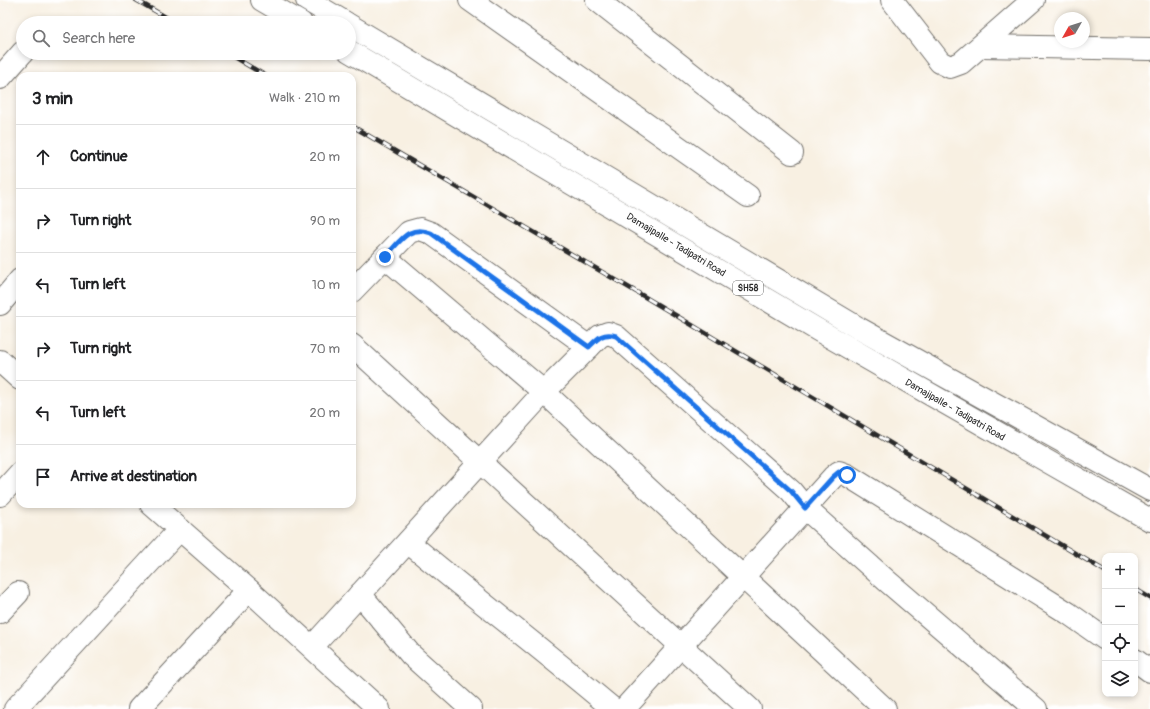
<!DOCTYPE html>
<meta charset="utf-8">
<style>
body{margin:0;font-family:Pangolin,sans-serif;background:#f6f6f6;color:#202124}
.controls{position:absolute;right:12px;bottom:12px;display:grid;overflow:hidden;border-radius:8px;box-shadow:0 2px 6px #0003}
.controls button{width:36px;height:36px;display:grid;place-items:center;padding:0;border:0;border-bottom:1px solid #e0e0e0;background:#fff;color:#202124;font:20px sans-serif}
.compass{position:absolute;left:1054px;top:12px;width:36px;height:36px;border-radius:50%;background:#fff;box-shadow:0 2px 6px #0003;rotate:231deg}
.stop{position:absolute;width:12px;height:12px;margin:-9px;border:3px solid #1a73e8;border-radius:50%;background:#fff}
.stop.end{background:#1a73e8;border-color:#fff;box-shadow:0 1px 4px #0008}
.list{margin:0;padding:0;list-style:none}
h2{display:flex;justify-content:space-between;align-items:center;height:52px;margin:0;padding:0 16px;font-size:17px}
h2 small{font-size:13px;font-weight:400;color:#757577}
.list li{display:grid;grid-template-columns:26px 1fr auto;gap:12px;align-items:center;box-sizing:border-box;height:64px;padding:0 16px;border-top:1px solid #e0e0e0}
.list b{display:block;font-size:15px;white-space:nowrap}
.list em{font-size:13px;font-style:normal;color:#757577}
.icon{flex:none;width:22px;height:22px;fill:none;stroke:currentColor;stroke-width:2;stroke-linecap:round;stroke-linejoin:round}
.map{position:relative;flex:none;width:1150px;height:709px;overflow:hidden}
.search{position:absolute;background:#fff;box-shadow:0 2px 6px #0003;left:16px;top:16px;width:340px;height:44px;display:flex;align-items:center;gap:10px;box-sizing:border-box;padding:0 14px;border-radius:22px;color:#757577;font-size:15px}
.panel{position:absolute;background:#fff;box-shadow:0 2px 6px #0003;left:16px;top:72px;width:340px;height:436px;border-radius:12px}
.map>svg:first-child{display:block}
</style>
<div class="map">
<svg width="1150" height="709" viewBox="0 0 1150 709">
<rect width="100%" height="100%" fill="#fff"/>
<filter id="ink" filterUnits="userSpaceOnUse"><feTurbulence type="fractalNoise" baseFrequency=".025" numOctaves="2"/><feDisplacementMap in="SourceGraphic" scale="8" xChannelSelector="R" yChannelSelector="G"/><feConvolveMatrix kernelMatrix="1 2 1 2 8 2 1 2 1" color-interpolation-filters="sRGB"/></filter>
<filter id="wash" filterUnits="userSpaceOnUse"><feTurbulence type="fractalNoise" baseFrequency=".012" numOctaves="4" result="noise"/><feDisplacementMap in="SourceGraphic" scale="16" xChannelSelector="R" yChannelSelector="G"/><feGaussianBlur stdDeviation="0.9" result="paint"/><feColorMatrix in="noise" values="0 0 0 0 0 0 0 0 0 0 0 0 0 0 0 0 0 1.4 0 .05"/><feComposite in="paint" operator="in"/></filter>
<g filter="url(#wash)">
<rect width="100%" height="100%" fill="#f8f0e2"/>
</g>
<g filter="url(#ink)">
<g fill="none" stroke-linecap="round" stroke-linejoin="round">
<defs>
<g id="minor">
<path d="M470,0L748,196"/>
<path d="M597,0L792,153"/>
<path d="M892,0L940,62L950,67L961,63L1033,0"/>
<path d="M981,46L1150,49"/>
<path d="M0,78L23,52"/>
<path d="M385,257L544,392L885,709"/>
<path d="M352,291L409,232L420,229L431,233L589,347"/>
<path d="M0,304L20,280"/>
<path d="M352,345L750,709"/>
<path d="M0,361L20,379"/>
<path d="M0,495L20,473"/>
<path d="M151,504L249,590L379,709"/>
<path d="M408,542C476,599 546,652 613,709"/>
<path d="M360,594L411,655L471,709"/>
<path d="M0,612L18,593"/>
<path d="M312,647L544,392L600,336L608,333L616,336L791,491L805,508L887,581L1036,709"/>
<path d="M1135,660L1150,671"/>
<path d="M15,709L180,529"/>
<path d="M139,709L249,590"/>
<path d="M624,709L833,477L839,472L847,475L1068,613L1105,639"/>
</g>
<g id="major">
<path d="M262,0L301,23"/>
<path d="M307,0L346,23"/>
<path d="M349,25L860,329L1150,490"/>
<path d="M349,51L818,330L1150,520"/>
</g>
</defs>
<use href="#minor" stroke="#73706b" stroke-width="24"/>
<use href="#major" stroke="#73706b" stroke-width="24"/>
<use href="#minor" stroke="#fff" stroke-width="22"/>
<use href="#major" stroke="#fff" stroke-width="22"/>
<defs>
<g id="rail">
<path d="M136,0L176,23"/>
<path d="M227,53L266,76"/>
<path d="M352,126L645,297L1105,571"/>
<path d="M1135,589L1150,598"/>
</g>
</defs>
<use href="#rail" stroke="#2b2b2b" stroke-width="4.5"/>
<use href="#rail" stroke="#fff" stroke-width="3" stroke-dasharray="9" stroke-linecap="butt"/>
</g>
</g>
<g fill="none" stroke-linecap="round" stroke-linejoin="round" filter="url(#ink)">
<path stroke="#1a73e8" stroke-width="5" d="M385,257C400,242 408,224 431,233L589,347C598,338 603,332 616,336L791,491L805,508L833,477L839,472L847,475"/>
</g>
<g text-anchor="middle" dominant-baseline="central" stroke-width="3" stroke-linejoin="round" paint-order="stroke">
<rect fill="#fff" stroke="#6b6b6b" stroke-width="1" x="733" y="281" width="30" height="14" rx="3"/>
<g font-size="9" font-weight="bold" fill="#2b2b2b">
<text x="748" y="288">SH58</text>
</g>
<g font-size="10" fill="#2b2b2b" stroke="#fff">
<text transform="translate(676 245) rotate(31)">Damajipalle - Tadipatri Road</text>
<text transform="translate(955 410) rotate(30)">Damajipalle - Tadipatri Road</text>
</g>
</g>
</svg>
<div class="controls">
<button>+</button>
<button>−</button>
<button><svg class="icon" aria-label="locate" viewBox="0 0 24 24"><circle cx="12" cy="12" r="6"/><path d="M12 2v4M12 18v4M2 12h4M18 12h4"/></svg></button>
<button><svg class="icon" aria-label="layers" viewBox="0 0 24 24"><path d="M12 4l9 5-9 5-9-5zM3 14l9 5 9-5"/></svg></button>
</div>
<svg class="compass" viewBox="-18 -18 36 36"><path d="M0-13l5 13h-10z" fill="#e53935"/><path d="M0 13l5-13h-10z" fill="#757577"/></svg>
<div class="stop" style="left:847px;top:475px"></div>
<div class="stop end" style="left:385px;top:257px"></div>
<div class="search"><svg class="icon" aria-label="search" viewBox="0 0 24 24"><circle cx="10" cy="10" r="6"/><path d="M15 15l6 6"/></svg>Search here</div>
<section class="panel">
<h2>3 min<small>Walk · 210 m</small></h2>
<ul class="list">
<li><svg class="icon" aria-label="ahead" viewBox="0 0 24 24"><path d="M12 20V5M6 11l6-6 6 6"/></svg><div><b>Continue</b></div><em>20 m</em></li>
<li><svg class="icon" aria-label="right" viewBox="0 0 24 24"><path d="M7 20v-9h11M14 6l5 5-5 5"/></svg><div><b>Turn right</b></div><em>90 m</em></li>
<li><svg class="icon" aria-label="left" viewBox="0 0 24 24"><path d="M17 20v-9H6M10 6l-5 5 5 5"/></svg><div><b>Turn left</b></div><em>10 m</em></li>
<li><svg class="icon" aria-label="right" viewBox="0 0 24 24"><path d="M7 20v-9h11M14 6l5 5-5 5"/></svg><div><b>Turn right</b></div><em>70 m</em></li>
<li><svg class="icon" aria-label="left" viewBox="0 0 24 24"><path d="M17 20v-9H6M10 6l-5 5 5 5"/></svg><div><b>Turn left</b></div><em>20 m</em></li>
<li><svg class="icon" aria-label="arrive" viewBox="0 0 24 24"><path d="M6 21V4h12l-3 4 3 4H6"/></svg><div><b>Arrive at destination</b></div></li>
</ul>
</section>
</div>
